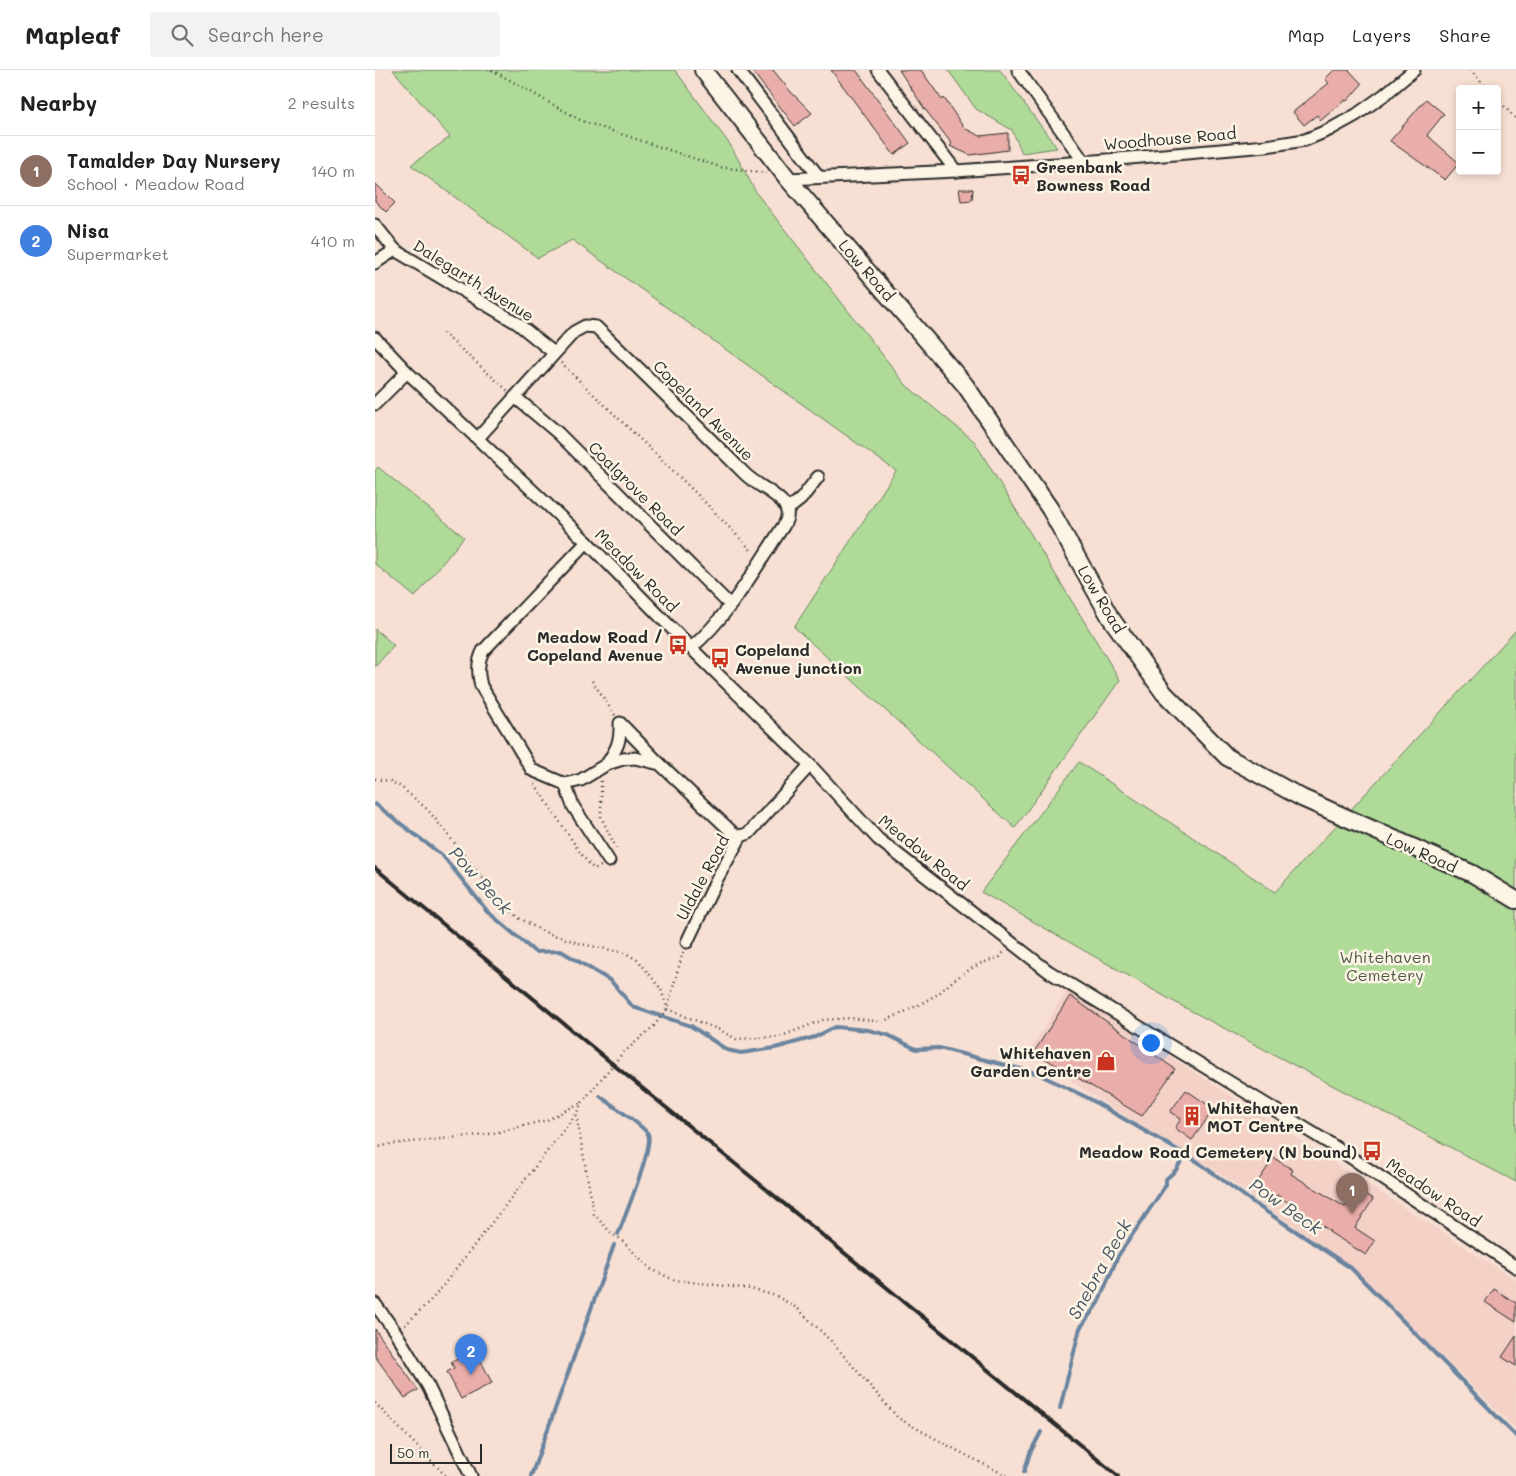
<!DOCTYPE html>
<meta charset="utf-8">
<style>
body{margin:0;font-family:Mali,sans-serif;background:#f2f2f2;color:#202124}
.controls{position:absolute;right:15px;top:15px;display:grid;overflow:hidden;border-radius:5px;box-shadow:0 2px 8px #0003}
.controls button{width:45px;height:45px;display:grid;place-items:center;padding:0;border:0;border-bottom:1px solid #e0e0e0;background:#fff;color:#202124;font:25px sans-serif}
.scale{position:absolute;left:15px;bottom:12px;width:92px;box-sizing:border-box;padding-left:5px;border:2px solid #2b2b2b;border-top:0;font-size:14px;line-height:18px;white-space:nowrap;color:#2b2b2b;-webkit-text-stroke:4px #fcf5e5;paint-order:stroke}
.you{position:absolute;left:775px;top:972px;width:18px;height:18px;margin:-12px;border:4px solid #fff;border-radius:50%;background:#1a73e8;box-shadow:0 0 0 8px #1a73e833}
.badge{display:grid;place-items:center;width:32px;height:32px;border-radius:50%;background:#c8321e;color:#fff;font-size:16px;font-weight:700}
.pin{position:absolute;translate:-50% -41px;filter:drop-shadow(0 1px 2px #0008)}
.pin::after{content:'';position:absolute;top:26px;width:18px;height:15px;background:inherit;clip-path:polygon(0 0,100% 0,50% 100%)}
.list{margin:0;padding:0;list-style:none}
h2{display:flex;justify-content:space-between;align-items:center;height:65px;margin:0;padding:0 20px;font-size:21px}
h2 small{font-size:16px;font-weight:400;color:#757577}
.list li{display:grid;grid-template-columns:32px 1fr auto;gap:15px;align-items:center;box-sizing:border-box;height:70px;padding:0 20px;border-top:1px solid #e0e0e0}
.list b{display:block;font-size:19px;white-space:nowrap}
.list p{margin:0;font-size:16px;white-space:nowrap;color:#757577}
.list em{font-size:16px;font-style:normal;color:#757577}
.icon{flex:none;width:28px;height:28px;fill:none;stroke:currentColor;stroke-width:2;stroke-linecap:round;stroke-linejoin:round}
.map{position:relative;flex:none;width:1141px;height:1406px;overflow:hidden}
header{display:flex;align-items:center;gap:30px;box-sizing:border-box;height:70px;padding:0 25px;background:#fff;border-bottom:1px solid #e0e0e0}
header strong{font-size:24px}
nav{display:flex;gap:28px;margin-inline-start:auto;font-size:18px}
.search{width:350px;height:45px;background:#f2f2f2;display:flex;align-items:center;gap:12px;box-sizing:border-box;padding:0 18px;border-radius:5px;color:#757577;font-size:19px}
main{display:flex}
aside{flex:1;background:#fff}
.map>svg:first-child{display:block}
</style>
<header>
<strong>Mapleaf</strong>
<div class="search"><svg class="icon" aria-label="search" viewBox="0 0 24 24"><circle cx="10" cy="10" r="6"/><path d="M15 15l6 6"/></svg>Search here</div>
<nav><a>Map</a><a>Layers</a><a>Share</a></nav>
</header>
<main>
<aside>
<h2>Nearby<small>2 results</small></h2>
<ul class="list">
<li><span class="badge" style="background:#8d6e63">1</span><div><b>Tamalder Day Nursery</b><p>School · Meadow Road</p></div><em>140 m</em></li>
<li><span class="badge" style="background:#3f7fe0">2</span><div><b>Nisa</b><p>Supermarket</p></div><em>410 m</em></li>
</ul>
</aside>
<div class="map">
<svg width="1141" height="1406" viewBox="0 0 1141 1406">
<rect width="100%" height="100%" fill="#f7e0d3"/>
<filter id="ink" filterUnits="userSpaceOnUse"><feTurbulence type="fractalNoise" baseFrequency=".02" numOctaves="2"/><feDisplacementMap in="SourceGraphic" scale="10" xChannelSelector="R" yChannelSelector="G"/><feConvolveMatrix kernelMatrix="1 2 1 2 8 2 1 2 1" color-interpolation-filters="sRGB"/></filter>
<g filter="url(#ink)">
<path fill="#f3d1c7" d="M692,920L1141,1210V1359L975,1197L840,1100L761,1053L653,983Z"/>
<g fill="#afda98" stroke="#6d8262">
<path d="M18,0H300L356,76L382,124L531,315L599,371L745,610L640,758L419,557L521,401L197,170L163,188L36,95L75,67Z"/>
<path d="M573,0H625L682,78L647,83L637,60L601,39Z"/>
<path d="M3,397L89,467L40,527L0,494V401Z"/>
<path d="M0,559L19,575L0,597Z"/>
<path d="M1141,560V1112L803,934L606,822L704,692L900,822Z"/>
</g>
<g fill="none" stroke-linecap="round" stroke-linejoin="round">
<g stroke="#6a849f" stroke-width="4">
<path d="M0,734L68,786L113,842L160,882L186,881L236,911L258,937L316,956L352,980L366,983L400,978L440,967L460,957L493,960L513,965L541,979L564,978L661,1003L713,1028L823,1092L883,1136L976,1198L1141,1366"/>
<path d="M225,1026C234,1033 269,1056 273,1064C279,1075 249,1149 243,1164"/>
<path d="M685,1338L705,1258L723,1233L743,1186L791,1115V1109L801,1100L810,1085"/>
<path d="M649,1402L655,1383L666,1362"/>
<path d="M156,1406L239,1175"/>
</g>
</g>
<g fill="#eaaeaa" stroke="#2b2b2b">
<path d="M376,0H398L416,22L437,43L420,56Z"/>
<path d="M456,0H481L535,73L519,85Z"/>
<path d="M524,0H546L567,30L569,28L589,58L605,66L633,63V80L595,85L575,76L577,74L549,38Z"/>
<path d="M959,0H974L987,14L972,31L970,30L945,51L942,45L929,55L918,42L954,13L950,9Z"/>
<path d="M1051,29L1069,44L1052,65L1084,93L1070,110L1015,71Z"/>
<path d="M0,113L20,133L11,142L0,131Z"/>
<path d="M584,119H598L597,130L586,131Z"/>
<path d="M695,926L800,999L767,1046L659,982Z"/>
<path d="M811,1020L839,1039L817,1070L800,1058L806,1049L795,1042Z"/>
<path d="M899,1088L918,1100L916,1104L970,1137L981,1119L998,1129L980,1158L1000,1171L991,1185L954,1162L955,1161L902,1125L901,1127L881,1114Z"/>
<path d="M1119,1219L1141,1233V1252L1110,1232Z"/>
<path d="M0,1259L43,1320L30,1328L0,1286Z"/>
<path d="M1141,1266V1296L1127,1287Z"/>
<path d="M98,1275L117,1313L86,1329L72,1302L79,1298L76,1292L83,1289L81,1284Z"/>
</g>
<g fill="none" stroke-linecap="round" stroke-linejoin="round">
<defs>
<g id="street">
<path d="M363,0L444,107"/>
<path d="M503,0L581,101"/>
<path d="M643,0L709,92"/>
<path d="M413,109L581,101L709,92L891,76L930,70L954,60L981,45L1009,25L1039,0"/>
<path d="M0,155L20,180"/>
<path d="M0,193L20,180L142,253L179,283"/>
<path d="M0,268L32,302L212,472L316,578L435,695L503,769L673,901L954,1073L1141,1197"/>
<path d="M140,327L183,363L355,535"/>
<path d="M0,334L32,302"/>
<path d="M103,368L199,262L210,256L221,257C271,305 321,355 370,404C381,415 400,422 409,434C414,442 413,447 409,455C381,497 355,545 316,578"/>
<path d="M412,440L426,429L443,407"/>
<path d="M212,472L108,581C102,593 103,603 106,616L157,700L190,714L206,710L232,694L248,689L260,688L285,694L359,764L366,766"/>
<path d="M232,694C242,678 246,671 245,653L284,693"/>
<path d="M190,714L198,736L234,791"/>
<path d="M312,872L343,807L366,766L374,763L435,695"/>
<path d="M0,1234L21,1263L53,1316L96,1406"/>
</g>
<path id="secondary" d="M328,0L413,109L590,315L675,439L735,547L789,623L852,687L927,728L1098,804L1141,830"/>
</defs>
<use href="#street" stroke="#2b2b2b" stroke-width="15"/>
<use href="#secondary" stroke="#2b2b2b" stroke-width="20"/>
<g stroke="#2b2b2b" stroke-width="2.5" stroke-dasharray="1 4" stroke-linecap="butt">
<path d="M117,0L207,51L345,97L391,103"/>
<path d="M1095,0L1113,19"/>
<path d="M1122,29L1141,49"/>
<path d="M68,263L133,321"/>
<path d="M186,293L320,422L378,482"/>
<path d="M217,611L240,645"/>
<path d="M0,709L15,711L26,717L53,740L122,826L144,848L169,862L207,874L250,883L263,890L286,919L292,938"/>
<path d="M226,711V747L242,780"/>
<path d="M160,714L208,787L219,799L226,796"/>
<path d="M308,882L292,939L279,956L246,985L208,1031L201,1044L219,1144L237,1164L244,1168L276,1199L299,1210L376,1219L401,1226L422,1238L456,1271L523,1348L583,1381L632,1406"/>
<path d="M292,939L345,960L361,969L404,967L448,950L476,948L507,952L536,939L563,924L580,909L604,894L625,887L629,882"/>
<path d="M0,1078L16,1074L115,1064L172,1050L207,1032"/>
<path d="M30,1255L60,1226L201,1044"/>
<path d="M0,1333L71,1406"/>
</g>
<use href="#street" stroke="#fcf5e5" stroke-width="11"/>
<use href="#secondary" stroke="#fcf5e5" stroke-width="16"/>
<path stroke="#2b2b2b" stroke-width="4" d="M0,798L245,1000L743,1406"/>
</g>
</g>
<defs>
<symbol id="bus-bare" viewBox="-9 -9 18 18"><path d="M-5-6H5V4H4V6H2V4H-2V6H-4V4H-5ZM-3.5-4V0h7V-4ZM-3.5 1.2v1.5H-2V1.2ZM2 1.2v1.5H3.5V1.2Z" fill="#c8321e" stroke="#fcf5e5" stroke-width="2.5" paint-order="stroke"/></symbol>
<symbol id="shop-bare" viewBox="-9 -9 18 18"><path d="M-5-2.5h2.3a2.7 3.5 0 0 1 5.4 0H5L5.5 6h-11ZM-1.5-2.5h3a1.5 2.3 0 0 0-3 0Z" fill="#c8321e" stroke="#fcf5e5" stroke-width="2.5" paint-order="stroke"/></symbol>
<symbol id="building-bare" viewBox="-9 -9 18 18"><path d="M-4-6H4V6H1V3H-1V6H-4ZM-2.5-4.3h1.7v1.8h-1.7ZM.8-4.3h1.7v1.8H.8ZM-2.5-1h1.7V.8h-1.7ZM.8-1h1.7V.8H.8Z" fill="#c8321e" stroke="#fcf5e5" stroke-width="2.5" paint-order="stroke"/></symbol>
</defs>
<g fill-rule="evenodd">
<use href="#bus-bare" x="632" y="91" width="28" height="28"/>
<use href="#bus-bare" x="289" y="561" width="28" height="28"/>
<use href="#bus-bare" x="331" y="574" width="28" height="28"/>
<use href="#shop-bare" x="717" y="977" width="28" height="28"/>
<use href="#building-bare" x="803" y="1032" width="28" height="28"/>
<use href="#bus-bare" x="983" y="1067" width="28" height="28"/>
</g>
<g text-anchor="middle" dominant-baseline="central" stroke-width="5" stroke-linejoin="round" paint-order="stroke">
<g font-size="16" fill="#2b2b2b" stroke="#fcf5e5">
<text transform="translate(795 68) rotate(-5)">Woodhouse Road</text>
<text transform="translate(492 200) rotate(49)">Low Road</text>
<text transform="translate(99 210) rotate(32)">Dalegarth Avenue</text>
<text transform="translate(329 340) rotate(45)">Copeland Avenue</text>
<text transform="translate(261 418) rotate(45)">Coalgrove Road</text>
<text transform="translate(262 500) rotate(45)">Meadow Road</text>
<text transform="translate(727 529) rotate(59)">Low Road</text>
<text transform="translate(549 782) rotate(39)">Meadow Road</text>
<text transform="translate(1047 782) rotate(24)">Low Road</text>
<text transform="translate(327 807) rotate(-62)">Uldale Road</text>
<text transform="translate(1059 1122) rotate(34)">Meadow Road</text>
</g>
<g font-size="16" font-weight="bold" fill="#2b2b2b" stroke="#fcf5e5" text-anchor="start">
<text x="661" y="96">Greenbank<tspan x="661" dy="18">Bowness Road</tspan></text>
<text x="288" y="566" text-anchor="end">Meadow Road /<tspan x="288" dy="18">Copeland Avenue</tspan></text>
<text x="360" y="579">Copeland<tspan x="360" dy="18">Avenue junction</tspan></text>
<text x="716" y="982" text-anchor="end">Whitehaven<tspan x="716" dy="18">Garden Centre</tspan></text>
<text x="832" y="1037">Whitehaven<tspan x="832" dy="18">MOT Centre</tspan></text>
<text x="982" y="1081" text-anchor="end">Meadow Road Cemetery (N bound)</text>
</g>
<g font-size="16" fill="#4c5746" stroke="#fcf5e5">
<text x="1010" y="886">Whitehaven<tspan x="1010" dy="18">Cemetery</tspan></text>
</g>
<g font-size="18" font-style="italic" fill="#4a5765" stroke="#fcf5e5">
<text transform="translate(106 810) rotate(48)">Pow Beck</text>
<text transform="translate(911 1136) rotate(35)">Pow Beck</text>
<text transform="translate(724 1199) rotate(-61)">Snebra Beck</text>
</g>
</g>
</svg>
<div class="controls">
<button>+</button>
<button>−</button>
</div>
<div class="scale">50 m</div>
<div class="you"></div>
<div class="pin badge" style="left:977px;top:1144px;background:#8d6e63">1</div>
<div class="pin badge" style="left:96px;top:1305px;background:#3f7fe0">2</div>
</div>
</main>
